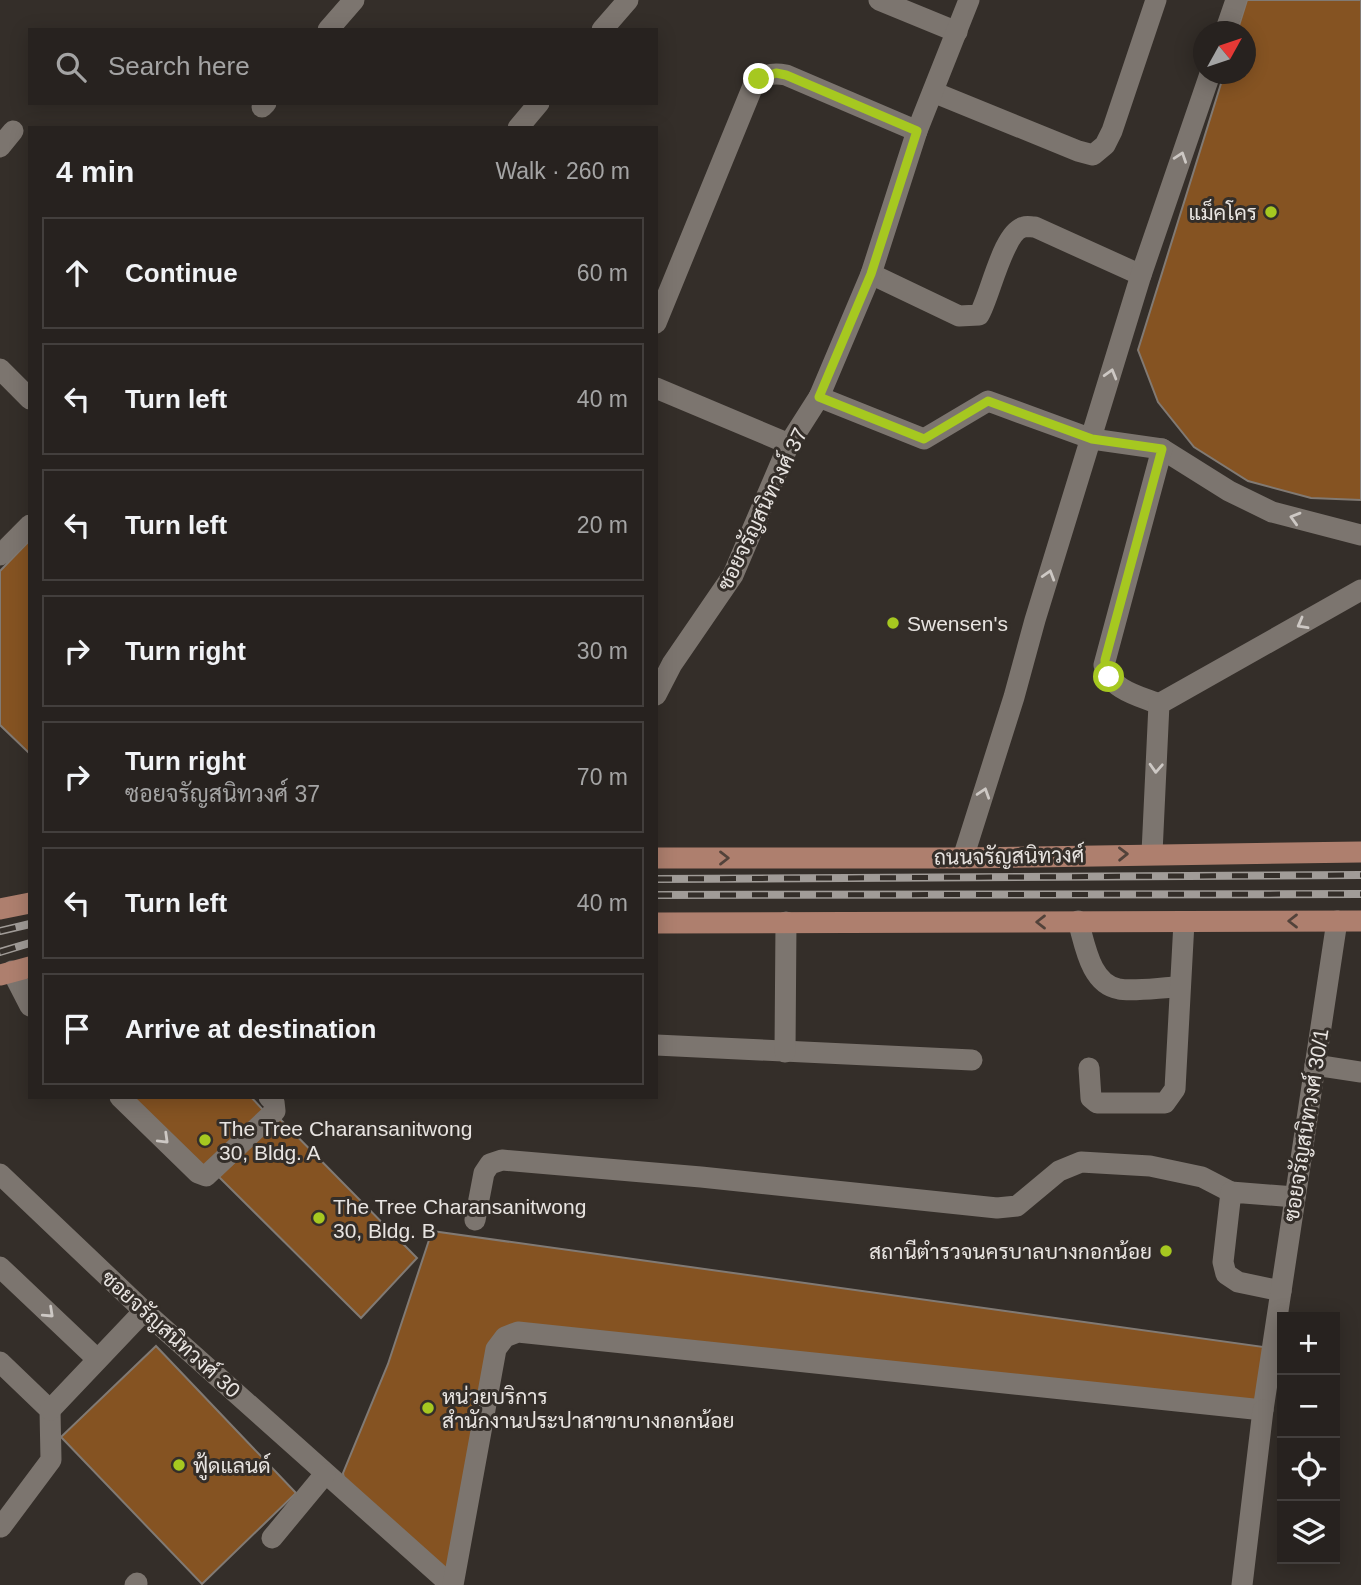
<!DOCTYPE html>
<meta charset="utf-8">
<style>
body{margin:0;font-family:Helvetica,Sarabun,sans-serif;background:#2f2a28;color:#f1f3f6}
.controls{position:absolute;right:21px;bottom:21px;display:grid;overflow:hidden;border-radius:0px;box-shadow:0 4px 18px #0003}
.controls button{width:63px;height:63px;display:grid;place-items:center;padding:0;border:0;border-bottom:2px solid #433f3d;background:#27221f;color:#f1f3f6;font:35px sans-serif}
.compass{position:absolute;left:1193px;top:21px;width:63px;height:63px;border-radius:50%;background:#27221f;box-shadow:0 4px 18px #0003;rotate:50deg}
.stop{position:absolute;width:21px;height:21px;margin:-16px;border:5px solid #a6c820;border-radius:50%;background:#fff}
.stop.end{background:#a6c820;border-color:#fff;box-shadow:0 2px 7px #0008}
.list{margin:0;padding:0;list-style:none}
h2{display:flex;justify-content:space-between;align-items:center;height:91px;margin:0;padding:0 28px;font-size:30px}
h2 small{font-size:23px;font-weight:400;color:#a4a4a4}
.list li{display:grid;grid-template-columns:46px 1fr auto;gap:21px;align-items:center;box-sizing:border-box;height:112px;margin:0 14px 14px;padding:0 14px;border:2px solid #433f3d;border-radius:0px}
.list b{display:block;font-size:26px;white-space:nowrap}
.list p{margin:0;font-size:23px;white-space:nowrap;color:#a4a4a4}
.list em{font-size:23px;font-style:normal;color:#a4a4a4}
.icon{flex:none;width:38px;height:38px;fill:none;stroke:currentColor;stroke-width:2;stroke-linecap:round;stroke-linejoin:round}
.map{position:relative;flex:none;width:1361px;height:1585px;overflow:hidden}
.search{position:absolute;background:#27221f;box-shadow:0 4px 18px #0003;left:28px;top:28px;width:630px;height:77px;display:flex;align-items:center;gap:18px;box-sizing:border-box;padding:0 24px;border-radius:0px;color:#a4a4a4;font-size:26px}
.panel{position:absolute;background:#27221f;box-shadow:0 4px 18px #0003;left:28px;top:126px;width:630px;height:973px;border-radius:0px}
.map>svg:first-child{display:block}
</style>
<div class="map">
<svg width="1361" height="1585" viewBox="0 0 1361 1585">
<rect width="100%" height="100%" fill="#342e29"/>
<g fill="#855322" stroke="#817a74" stroke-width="2">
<path d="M1247,0H1361V500L1311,498L1248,481L1194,447L1158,402L1138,350L1224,74H1246V32H1237Z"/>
<path d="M30,540V754L0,725V571Z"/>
<path d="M129,1097H251L265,1112L205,1167Z"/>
<path d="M280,1119L417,1258L361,1318L219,1177Z"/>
<path d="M432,1231L1271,1348L1263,1410L505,1337L453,1585L346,1491L343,1473L388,1364Z"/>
<path d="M156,1346L296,1493L202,1584L61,1437Z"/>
</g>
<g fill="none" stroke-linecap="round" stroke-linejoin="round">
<g stroke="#7c756f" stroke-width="21">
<path d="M879,0L957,32"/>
<path d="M328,30L354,0"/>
<path d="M602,30L628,0"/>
<path d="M1225,32L1236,0"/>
<path d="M933,92L1078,151L1093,155L1105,145L1112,131L1156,0"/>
<path d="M262,107L266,103"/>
<path d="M518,128L539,103"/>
<path d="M0,147L13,131"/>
<path d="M871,274L959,316L979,315C990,297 1003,231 1024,227C1027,226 1031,227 1035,227L1141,275"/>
<path d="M656,323L753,86C762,75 771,72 786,75L917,131"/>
<path d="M0,369L30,399"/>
<path d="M656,388L789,444"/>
<path d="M819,397L924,439L988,401L1092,439L1162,449L1229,491L1272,512L1361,535"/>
<path d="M0,555L30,525"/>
<path d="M656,695L672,664L733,575L789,444L819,397L871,274L917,131L969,0"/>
<path d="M1159,704C1139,696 1110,690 1104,665L1162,449"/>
<path d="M1152,853L1159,704L1361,590"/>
<path d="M963,858L1014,697L1035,620L1141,275L1210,74"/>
<path d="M1078,921C1085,944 1090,984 1119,989C1133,992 1164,987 1180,987"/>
<path d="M12,971L30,1006"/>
<path d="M656,1045L972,1060"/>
<path d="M785,1052L786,922"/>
<path d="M1315,1065L1361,1072"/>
<path d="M1089,1068L1091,1098L1097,1103H1165L1175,1089L1184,922"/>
<path d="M120,1097L198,1173L206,1176L275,1111L274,1102L269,1097"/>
<path d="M0,1174L144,1311L451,1585"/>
<path d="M475,1220L484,1173L490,1164L502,1160L701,1177L997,1208L1017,1206L1059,1171L1081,1162L1150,1166L1202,1177L1231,1192"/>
<path d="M0,1267L97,1359"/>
<path d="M1281,1291L1238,1282L1226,1274L1223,1262L1231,1192L1295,1197"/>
<path d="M0,1362L50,1410L51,1460L1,1527"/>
<path d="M50,1410L144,1311"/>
<path d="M272,1538L325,1474"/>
<path d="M135,1585L137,1583"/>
<path d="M453,1585L496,1349L505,1337L518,1332L1263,1410L1337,921"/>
<path d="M1242,1585L1263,1410"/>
</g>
<g stroke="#ae7f6e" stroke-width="21">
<path d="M656,858H963L1361,852"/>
<path d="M0,909L30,903"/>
<path d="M656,923L1361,921"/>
<path d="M0,975L30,967"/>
</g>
<defs>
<g id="rail">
<path d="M656,879L1361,875"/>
<path d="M656,895L1361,894"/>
<path d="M0,931L30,924"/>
<path d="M0,952L30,943"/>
</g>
</defs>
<use href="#rail" stroke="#a19c98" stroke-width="8"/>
<use href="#rail" stroke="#342e29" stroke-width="5" stroke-dasharray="16" stroke-linecap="butt"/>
</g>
<defs><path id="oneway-chevron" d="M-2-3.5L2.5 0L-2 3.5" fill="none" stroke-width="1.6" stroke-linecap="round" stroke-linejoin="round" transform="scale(1.75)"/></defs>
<g stroke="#cdc8c4">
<use href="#oneway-chevron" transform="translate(1181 157) rotate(-71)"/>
<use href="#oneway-chevron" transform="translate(1111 374) rotate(-74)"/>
<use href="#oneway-chevron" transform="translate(1295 518) rotate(-164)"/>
<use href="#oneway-chevron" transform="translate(1049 575) rotate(-73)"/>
<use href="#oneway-chevron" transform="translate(1302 624) rotate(151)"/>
<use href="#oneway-chevron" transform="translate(1156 768) rotate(93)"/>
<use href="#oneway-chevron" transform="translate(984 793) rotate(-72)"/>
<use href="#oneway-chevron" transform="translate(164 1139) rotate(44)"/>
<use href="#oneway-chevron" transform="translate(49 1313) rotate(43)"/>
</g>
<g stroke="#52423a">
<use href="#oneway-chevron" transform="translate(1123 854) rotate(-1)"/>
<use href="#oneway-chevron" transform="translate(724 858)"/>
<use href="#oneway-chevron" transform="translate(1293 921) rotate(180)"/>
<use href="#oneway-chevron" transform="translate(1041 922) rotate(180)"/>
</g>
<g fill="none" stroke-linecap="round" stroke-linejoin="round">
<path stroke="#a6c820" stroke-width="9" d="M759,79L776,73L786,75L917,131L871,274L819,397L924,439L988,401L1092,439L1162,449L1105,660V670L1109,677"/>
</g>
<g fill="#a6c820" stroke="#342e29" stroke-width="2.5">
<circle cx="1271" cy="212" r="7"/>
<circle cx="893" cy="623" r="7"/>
<circle cx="205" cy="1140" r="7"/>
<circle cx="319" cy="1218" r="7"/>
<circle cx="1166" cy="1251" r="7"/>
<circle cx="428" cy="1408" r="7"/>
<circle cx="179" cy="1465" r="7"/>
</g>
<g text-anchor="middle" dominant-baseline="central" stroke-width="6" stroke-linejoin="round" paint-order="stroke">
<g font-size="21" fill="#e8e4e1" stroke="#342e29" text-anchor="start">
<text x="1257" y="212" text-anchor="end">แม็คโคร</text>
<text x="907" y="623">Swensen's</text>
<text x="219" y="1128">The Tree Charansanitwong<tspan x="219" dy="24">30, Bldg. A</tspan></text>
<text x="333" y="1206">The Tree Charansanitwong<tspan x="333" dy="24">30, Bldg. B</tspan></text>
<text x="1152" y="1251" text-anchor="end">สถานีตำรวจนครบาลบางกอกน้อย</text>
<text x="442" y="1396">หน่วยบริการ<tspan x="442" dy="24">สำนักงานประปาสาขาบางกอกน้อย</tspan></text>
<text x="193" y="1465">ฟู้ดแลนด์</text>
</g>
<g font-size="21" fill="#e8e4e1" stroke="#342e29">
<text transform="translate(762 509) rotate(-64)">ซอยจรัญสนิทวงศ์ 37</text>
<text transform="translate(1009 856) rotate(-1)">ถนนจรัญสนิทวงศ์</text>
<text transform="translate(1306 1125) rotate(-81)">ซอยจรัญสนิทวงศ์ 30/1</text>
<text transform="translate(171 1334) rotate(42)">ซอยจรัญสนิทวงศ์ 30</text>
</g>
</g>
</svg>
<div class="controls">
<button>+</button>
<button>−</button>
<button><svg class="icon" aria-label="locate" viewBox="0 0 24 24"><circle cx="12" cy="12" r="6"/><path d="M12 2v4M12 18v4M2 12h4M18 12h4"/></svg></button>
<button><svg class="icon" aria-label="layers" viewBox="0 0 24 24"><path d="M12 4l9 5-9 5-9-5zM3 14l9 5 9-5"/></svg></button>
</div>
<svg class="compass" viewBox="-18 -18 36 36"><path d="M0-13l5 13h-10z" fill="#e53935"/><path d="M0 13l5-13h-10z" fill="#a4a4a4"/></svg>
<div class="stop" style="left:1109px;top:677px"></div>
<div class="stop end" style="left:759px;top:79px"></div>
<div class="search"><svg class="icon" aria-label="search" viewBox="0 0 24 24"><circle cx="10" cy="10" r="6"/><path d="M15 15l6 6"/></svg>Search here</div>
<section class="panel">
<h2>4 min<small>Walk · 260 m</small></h2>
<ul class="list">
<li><svg class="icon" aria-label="ahead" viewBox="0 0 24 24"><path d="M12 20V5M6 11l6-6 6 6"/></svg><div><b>Continue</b></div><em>60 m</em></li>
<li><svg class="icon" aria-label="left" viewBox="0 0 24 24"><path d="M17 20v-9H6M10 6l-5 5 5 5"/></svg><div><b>Turn left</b></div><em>40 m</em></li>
<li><svg class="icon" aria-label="left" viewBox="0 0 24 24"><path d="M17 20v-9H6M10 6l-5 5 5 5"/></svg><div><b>Turn left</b></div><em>20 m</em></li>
<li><svg class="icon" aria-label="right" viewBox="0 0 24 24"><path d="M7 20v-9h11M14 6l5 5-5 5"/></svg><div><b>Turn right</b></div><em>30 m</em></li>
<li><svg class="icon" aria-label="right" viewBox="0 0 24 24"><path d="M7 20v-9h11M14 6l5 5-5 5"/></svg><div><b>Turn right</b><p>ซอยจรัญสนิทวงศ์ 37</p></div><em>70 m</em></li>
<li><svg class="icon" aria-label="left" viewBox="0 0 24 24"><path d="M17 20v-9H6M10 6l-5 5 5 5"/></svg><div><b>Turn left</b></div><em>40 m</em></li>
<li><svg class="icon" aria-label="arrive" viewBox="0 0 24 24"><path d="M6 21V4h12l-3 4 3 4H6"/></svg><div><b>Arrive at destination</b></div></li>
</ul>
</section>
</div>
